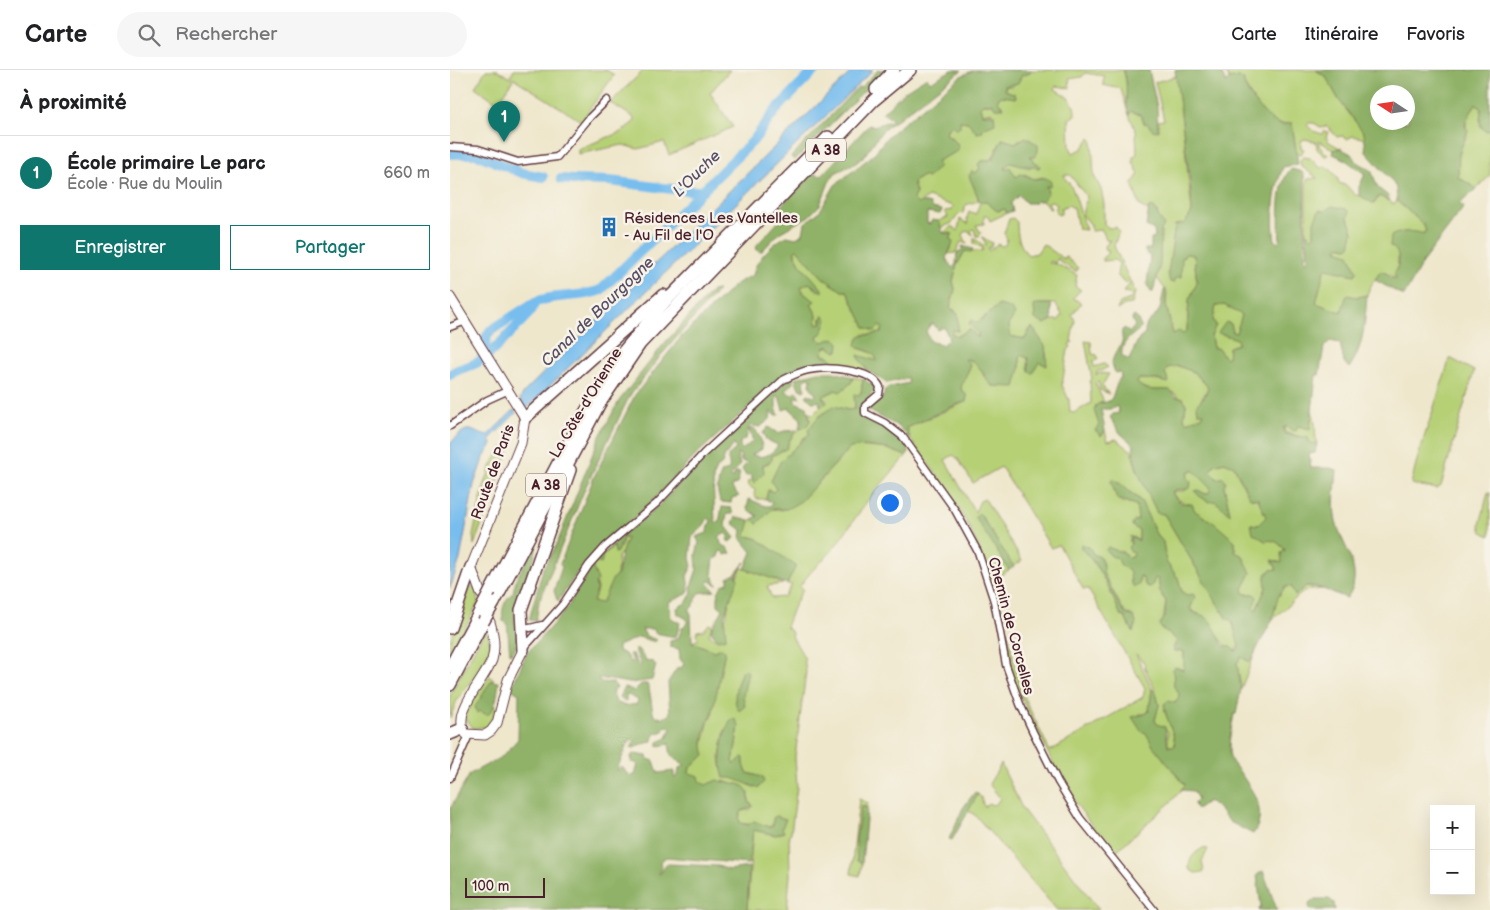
<!DOCTYPE html>
<html lang="fr">
<meta charset="utf-8">
<style>
body{margin:0;font-family:"Balsamiq Sans",sans-serif;background:#f6f6f6;color:#202124}
.controls{position:absolute;right:15px;bottom:15px;display:grid;overflow:hidden;border-radius:0px;box-shadow:0 5px 20px #0002}
.controls button{width:45px;height:45px;display:grid;place-items:center;padding:0;border:0;border-bottom:1px solid #e0e0e0;background:#fff;color:#202124;font:25px sans-serif}
.compass{position:absolute;left:920px;top:15px;width:45px;height:45px;border-radius:50%;background:#fff;box-shadow:0 5px 20px #0002;rotate:282deg}
.scale{position:absolute;left:15px;bottom:12px;width:80px;box-sizing:border-box;padding-left:5px;border:2px solid #4a1f2b;border-top:0;font-size:14px;line-height:18px;white-space:nowrap;color:#4a1f2b;-webkit-text-stroke:4px #f7f3e8;paint-order:stroke}
.you{position:absolute;left:439px;top:432px;width:18px;height:18px;margin:-12px;border:4px solid #fff;border-radius:50%;background:#1a73e8;box-shadow:0 0 0 8px #1a73e833}
.badge{display:grid;place-items:center;width:32px;height:32px;border-radius:50%;background:#0f766e;color:#fff;font-size:16px;font-weight:700}
.pin{position:absolute;translate:-50% -41px;filter:drop-shadow(0 1px 2px #0008)}
.pin::after{content:'';position:absolute;top:26px;width:18px;height:15px;background:inherit;clip-path:polygon(0 0,100% 0,50% 100%)}
.list{margin:0;padding:0;list-style:none}
h2{display:flex;justify-content:space-between;align-items:center;height:65px;margin:0;padding:0 20px;font-size:21px}
h2 small{font-size:16px;font-weight:400;color:#757577}
.list li{display:grid;grid-template-columns:32px 1fr auto;gap:15px;align-items:center;box-sizing:border-box;height:75px;padding:0 20px;border-top:1px solid #e0e0e0}
.list b{display:block;font-size:19px;white-space:nowrap}
.list p{margin:0;font-size:16px;white-space:nowrap;color:#757577}
.list em{font-size:16px;font-style:normal;color:#757577}
.actions{display:flex;gap:10px;padding:15px 20px}
.actions a{flex:1;padding:11px 0;border:1px solid #0f766e;border-radius:0px;text-align:center;font-size:18px;color:#0f766e}
.actions .main{background:#0f766e;color:#fff}
.icon{flex:none;width:28px;height:28px;fill:none;stroke:currentColor;stroke-width:2;stroke-linecap:round;stroke-linejoin:round}
.map{position:relative;flex:none;width:1040px;height:840px;overflow:hidden}
header{display:flex;align-items:center;gap:30px;box-sizing:border-box;height:70px;padding:0 25px;background:#fff;border-bottom:1px solid #e0e0e0}
header strong{font-size:24px}
nav{display:flex;gap:28px;margin-inline-start:auto;font-size:18px}
.search{width:350px;height:45px;background:#f6f6f6;display:flex;align-items:center;gap:12px;box-sizing:border-box;padding:0 18px;border-radius:28px;color:#757577;font-size:19px}
main{display:flex}
aside{flex:1;background:#fff}
.map>svg:first-child{display:block}
</style>
<header>
<strong>Carte</strong>
<div class="search"><svg class="icon" aria-label="search" viewBox="0 0 24 24"><circle cx="10" cy="10" r="6"/><path d="M15 15l6 6"/></svg>Rechercher</div>
<nav><a>Carte</a><a>Itinéraire</a><a>Favoris</a></nav>
</header>
<main>
<aside>
<h2>À proximité<small></small></h2>
<ul class="list">
<li><span class="badge">1</span><div><b>École primaire Le parc</b><p>École · Rue du Moulin</p></div><em>660 m</em></li>
</ul>
<div class="actions"><a class="main">Enregistrer</a><a>Partager</a></div>
</aside>
<div class="map">
<svg width="1040" height="840" viewBox="0 0 1040 840">
<rect width="100%" height="100%" fill="#f7f3e8"/>
<filter id="ink" filterUnits="userSpaceOnUse"><feTurbulence type="fractalNoise" baseFrequency=".02" numOctaves="2"/><feDisplacementMap in="SourceGraphic" scale="10" xChannelSelector="R" yChannelSelector="G"/><feConvolveMatrix kernelMatrix="1 2 1 2 8 2 1 2 1" color-interpolation-filters="sRGB"/></filter>
<filter id="wash" filterUnits="userSpaceOnUse"><feTurbulence type="fractalNoise" baseFrequency=".0096" numOctaves="4" result="noise"/><feDisplacementMap in="SourceGraphic" scale="20" xChannelSelector="R" yChannelSelector="G"/><feGaussianBlur stdDeviation="1.12" result="paint"/><feColorMatrix in="noise" values="0 0 0 0 0 0 0 0 0 0 0 0 0 0 0 0 0 1.4 0 .05"/><feComposite in="paint" operator="in"/></filter>
<g filter="url(#wash)">
<rect width="100%" height="100%" fill="#efe7cc"/>
<g fill="#b6d076" stroke="#807850" fill-rule="evenodd">
<path d="M36,0H48L63,10L48,33L25,17Z"/>
<path d="M64,0H156L164,5L131,51L60,6Z"/>
<path d="M194,0H280L260,23L283,57L219,85L214,72L188,79L173,75L128,84V79L171,62L185,51L182,46L160,33Z"/>
<path d="M581,0H673L674,2L678,18L677,39L671,19L653,15L654,6L635,3L632,7L619,9L620,18L606,16L605,19C616,26 626,30 625,46L619,49L620,77L623,83L632,79L640,68L642,70L644,106L651,119L654,134V154L659,158L666,157L669,161L664,176L685,222L682,234L674,235L667,240L670,233L683,228L680,223L673,222L680,214L673,212L667,205L669,193L664,190L653,191V187L658,184V179L655,180V176L660,170L657,171L652,160L641,161V155L632,144L637,127L620,105H614C615,111 620,112 622,118C628,132 631,146 636,160L628,159L624,138L618,135L611,138V144L608,145L605,140L607,135L602,131L598,132L601,139L598,138L595,132L592,131L598,123L593,107L584,109L575,104L566,107L562,102L556,101L555,97L560,93L580,98L589,94L580,90L570,69L565,73L552,69L542,89L532,91L530,99L525,103L528,131L516,135L513,143L509,144L502,153L491,158L489,151L498,147L495,141L502,140L503,136L478,127L468,134L462,129L466,123L463,112L483,100L486,91L504,73L502,68L496,64L497,59L510,51L518,52L526,60L533,58L542,42L532,44L530,37L532,34L552,35L548,31L549,27L554,26L566,28L565,24L555,20V16H563L572,5L578,4Z"/>
<path d="M775,0H866L876,7L889,30L914,63L916,69L903,66L897,69L892,66L887,67L877,56L872,58L864,53H859L857,55L863,61L872,64L874,61L878,62L876,67L879,72L890,78L884,80L869,71V76L878,85L876,87L867,79L866,72L855,69L851,71V78L854,79L850,86L846,81L842,53C838,53 834,55 830,54C815,52 797,19 789,7L779,9Z"/>
<path d="M727,6L742,142L722,181L718,203L720,212L723,213L732,188L736,184L744,185L747,213L739,230L737,260L733,264H723L716,235L717,222L707,208L711,160L707,141L703,137L699,138L698,141L690,136L682,114L689,104L683,92V87L687,84L686,61L679,45L681,41L691,45L708,60V51L714,50L705,12Z"/>
<path d="M1026,33L1031,39C1031,48 1027,57 1036,61L1040,60V105L1027,119L1008,107C1008,93 1007,78 1017,67L1016,51Z"/>
<path d="M853,87L860,88L870,98L875,96C881,99 888,106 889,113L897,116L905,125L913,126L924,134L929,126L944,134L947,131L973,154L976,161L946,179L949,182L946,209L934,202H930L920,217L917,225L908,227L891,242L865,234L874,201L877,199L905,205L887,177L889,176L897,178L903,162L898,148H866L864,166L861,167L856,163V112L858,109L867,108L851,96L850,90Z"/>
<path d="M530,132H536L549,141L555,139L557,143L540,151L537,145L534,146V154L526,155L531,163L529,166H526L524,159L521,160L523,165L518,161L515,162L513,165L517,174L511,172L505,183L498,184L501,179V163H493L502,156L508,161L510,149L518,154L517,148L519,141L526,144Z"/>
<path d="M563,148L567,152C567,165 569,175 578,185L587,183L593,174L615,190L614,187H616L628,198L627,201H625L610,192L608,188L605,193L601,191L599,193L607,194L627,205L625,216L631,220L623,228L631,233L622,245L625,250L621,271L623,272L619,274L621,277L618,280L612,315L619,330L620,342L624,343L641,333L640,311L642,309L635,271L641,272L642,284L647,285L648,289L643,291L644,297L654,294L658,297L651,301L648,300L646,305L649,303L659,304L652,316L659,324L650,320L648,311L645,313L654,332L649,333L651,366L655,361L658,371L666,369L682,381C685,402 699,423 707,443L714,444L776,548L782,550L789,576L785,581C770,574 767,561 757,549C753,544 745,544 740,539L745,528L744,524L737,526L732,522L728,508L716,492L713,472L706,464L691,431L667,411L663,417L671,432L686,434C690,446 689,459 689,471L683,467L679,470L684,483L683,487L678,488L672,481L668,488L680,502L681,513L692,506L695,515L702,516L705,507L708,509L712,526L716,531L712,559L727,570L723,578L724,581L733,580L736,596L728,630L714,640L724,664L725,676H718V661L707,655L705,650L709,635L706,622L694,596L695,594L686,584L702,619L699,641L695,644H689L703,676L735,715L722,731L663,784L616,720L565,615L545,522L521,460L497,419L460,369L457,358L515,332L517,326L511,319L512,310L520,298L515,289C526,290 531,298 534,307L570,299V285L578,288V298L583,303L589,292L597,289L595,276L582,258L579,260L575,269L560,266L559,254L549,235L527,253L519,254L528,263V268L515,263L507,266L502,264V260L508,261L505,240L500,238L505,219L503,211L507,195L515,181H532L533,178L524,174V168L534,176L536,174L532,167L542,173L541,177L538,178L539,181L547,174L552,176L555,175L557,169L554,163L559,149ZM587,234H606L612,245L609,250H602L594,254ZM503,385L508,389L523,413L551,397L601,478L609,475L633,519H638L695,618L693,627L600,681L572,623L544,509L559,500L530,452L532,447L563,496L572,491L535,429L530,431L525,442L495,390ZM639,477L672,538L676,544L682,545L679,557L675,547L671,546C661,522 650,496 631,478Z"/>
<path d="M347,179L373,208L392,221H397L415,257L424,261L429,256L433,258L431,263L425,265L414,264L408,278L425,284L427,291L408,286L418,302L388,295L379,286L372,285L374,278L379,276L382,280L389,273L384,268L373,273L367,268L368,265L372,263L371,248V255H368L366,250L367,245L351,217L359,213L368,221L372,219L350,194L344,180Z"/>
<path d="M774,235L793,245L786,263L783,262L781,254L769,261L787,268L788,273L778,287L775,288L763,278L761,266L766,255L763,250L766,236Z"/>
<path d="M1000,288L1024,301L991,416L987,419L961,414L969,383Z"/>
<path d="M728,296L744,302L758,317C756,325 748,331 747,339L755,343L752,347L736,352L734,349L736,334C731,330 728,326 724,323C714,315 701,326 686,313L688,309L709,310L717,313L719,312L715,303L717,297Z"/>
<path d="M403,307L413,309L411,323L408,325L404,324L405,339L398,340L384,336L360,364L352,369L325,415L326,419L323,422L318,420L316,429H307L304,425L305,420L299,416L298,412L301,410L304,412L313,395L319,393L322,386L337,378C340,368 346,359 356,357L360,351L359,343L363,344L377,331L372,327L401,313Z"/>
<path d="M862,341C867,352 864,363 867,374L860,373L858,368L835,363L834,357L848,356L860,359Z"/>
<path d="M61,375L24,475L23,465C30,436 34,401 53,377Z"/>
<path d="M406,376L438,379L456,386L421,426L381,482L360,503L349,517L353,519L343,538L336,557L341,561L343,568L354,587L356,602L345,687L347,717L341,763L339,764L340,805L337,840H297L303,760L326,765L334,762L323,755L319,757L290,753L289,747L292,741L301,739L302,734L299,732V722L274,711L256,716L239,703L240,697L252,679L275,581L272,578L264,581L242,572L249,569L246,565L247,561L254,560L259,554L262,555L259,565L268,570C280,548 277,519 292,498L309,503L333,514L317,516L322,528L334,527L342,515L337,514L340,505L322,480L306,468L296,466L297,456L302,449L307,454L322,439L333,440L369,412L400,378ZM289,656L283,692L285,694L292,687L297,703L306,705L305,718L272,700L270,687L275,659Z"/>
<path d="M774,392L784,396L797,423L808,429L812,434L817,447L808,455L801,454C812,463 827,470 835,480L833,494L824,490L823,493L827,499L815,506L816,518L806,540H803L804,524H795L793,519L797,497L785,482V471L723,425V421H735L739,401H744L760,417L761,422L755,424L748,420L774,437L780,444L774,416L760,401L764,395Z"/>
<path d="M1038,422L1040,423V466L1032,462L1030,455Z"/>
<path d="M173,468H177L173,481L168,487L167,506L154,531L152,534L143,532L147,519L142,496L161,478L171,477Z"/>
<path d="M20,515L26,519L28,533L0,587V571Z"/>
<path d="M856,516L873,519L854,521L822,550L828,527L835,517Z"/>
<path d="M36,558L41,576L38,589L7,630L0,648V625Z"/>
<path d="M807,578L791,619L787,593L791,587L800,592Z"/>
<path d="M39,606L44,609L41,611L30,641L39,644L45,635L47,636L44,645L38,657L23,658L16,649L17,640Z"/>
<path d="M551,694L573,740L649,840H607L525,745L518,741L528,724L531,727L534,737L538,733L543,735L547,733L550,728L539,714Z"/>
<path d="M409,729L418,733L417,738L414,736L407,790L412,793L410,806L401,804Z"/>
<path d="M753,778L758,779L752,791L754,802L745,803L739,799C739,788 744,783 753,778Z"/>
</g>
<g fill="#90b267" stroke="#6d6849" fill-rule="evenodd">
<path d="M428,0H435L345,90L341,87L407,18L411,17Z"/>
<path d="M502,0H512L432,61L414,86L406,93L385,103L379,112L370,135L359,146L329,163L311,182L307,180L306,176L332,148L328,139L362,103L371,106L419,55C427,58 433,51 441,52L442,49L432,43L455,21L477,7L480,12Z"/>
<path d="M524,0H581L578,4L572,5L568,13L555,16V20L565,24L566,28L554,26L549,27L548,31L554,38H545L542,33L533,34L530,37L532,44H544L545,53L533,58L532,62L527,63L518,52L510,51V57L507,59L502,55L497,59L496,64L508,74V81L487,91L489,96L478,108L473,106L463,112L466,123L463,129L468,134L473,132L480,134L482,138L492,140L490,144L477,142V153L480,154L482,150L489,151L493,163L503,164L500,168L503,173L496,188L502,198L506,194L507,182L513,180L512,176L523,179L521,182L515,181L507,195L503,211L505,219L500,238L508,244V261L503,260L502,264L508,266L520,259L528,268V263L519,254L521,250L527,253L549,235L560,238L565,244L559,254L560,266L575,269L582,257L595,276L597,296L589,292L583,303L579,302L578,288L570,285V299L565,317L542,316C533,307 530,290 515,289L520,294C519,303 512,310 511,319L517,326L516,332C509,332 467,353 457,358L460,369L448,356L418,340V337L433,328L435,320L440,317L459,313L457,308L437,313C425,306 413,299 408,285L427,291C424,281 417,280 408,278L406,274L410,266L431,263L433,258L429,256L425,261L415,257L397,221H392L373,208L347,179L344,181L350,194L372,219V222L359,213L351,217L353,223L365,231L361,234L367,246L366,250L368,255L371,254L373,245L377,249L372,263L368,265L367,268L373,272L384,268L389,273L388,281L385,282L379,276L374,278L372,285L379,286L388,295L359,297L330,309L250,381L194,440L150,478L127,503L109,530H107L104,521L112,497L110,494L144,407L185,325L232,266L287,213L303,205C305,201 304,198 307,194C313,183 326,171 337,166L346,168L353,164L355,153L370,141L385,115L423,85L438,66L511,6ZM481,254H484L488,260L494,257L499,268L492,275L480,271L476,261Z"/>
<path d="M673,0H699L707,37L708,61L702,60L697,53L694,54L691,45L681,41L679,45C673,31 680,17 673,0Z"/>
<path d="M725,0H770L776,13L779,9L789,7L794,10C792,20 819,52 830,54C834,55 838,53 842,53L848,94L833,97C824,119 821,147 825,171L828,173L830,171C829,155 827,107 842,99L852,102L854,105L855,191H858L856,163L861,167L864,166V152L869,140L874,141L882,136L896,139L899,142L898,148L903,162L900,177L897,178L889,176L887,180L899,184L907,202L905,205L877,199L874,202L866,233L891,242L897,225L908,227L917,225C915,251 914,277 899,298L894,292L890,273L880,271L874,277L869,305H866L860,359L848,356L846,361L841,360L838,357H834L833,359L835,364L858,368L860,373L867,374L865,383L859,384L861,398H880L887,400C886,416 882,435 886,451C892,477 916,501 897,528L865,516H856L845,526L841,516L835,517L828,527L822,550L800,592L791,587L787,593L791,619L786,644H784C782,657 777,676 780,687C781,692 786,697 789,701C802,720 819,742 803,764L780,752L765,735L758,731L747,739L745,737L744,733L748,729L743,721L731,720L735,715L703,676L696,663L691,661L682,647L695,644L699,641L702,619L706,622L709,635L705,650L707,654L715,657L718,676H725C724,660 715,648 714,634L718,631L725,633L728,630L729,623L724,617L723,599L725,597L734,600V581H724L723,578L726,575L727,570L712,559L709,555L715,547L716,531L710,522L708,509L705,508L702,516L699,517L695,515L692,506H690L689,515L684,517L681,513L680,502L670,494L668,488L661,486L656,480L658,477C666,481 671,480 678,488L683,487L684,483L680,481L678,477L681,474L680,466L689,471V460L683,457L682,454L684,451L688,450L686,435L667,429L661,411L663,409L691,431L706,464L713,472L716,492L728,508L732,522L737,525L744,524L745,528L740,539C745,544 748,544 754,546C764,551 768,568 774,576H779L785,581L788,580L789,576L782,551L776,548L714,444L707,443C700,426 679,391 684,375L670,363L660,347L663,344L669,343L667,336L662,339H651L655,361L651,366L645,360L649,355L644,340L646,335C650,333 655,333 659,331C665,327 665,313 671,307L670,302L666,303C656,291 668,282 672,272C673,270 671,263 672,260L675,258L679,263L685,256L682,249L684,246L688,249L691,258C682,266 670,272 672,286L679,290L688,270L695,264C695,256 697,251 704,248L710,239L714,220L716,219V235L723,264L729,261L733,264L737,260L739,230L747,213L744,185L736,184L732,188L731,207L725,208L723,213L720,212L718,203L725,155L735,153L742,142L740,110ZM774,235L792,245L786,263L783,262L781,254L776,252L768,263L787,269L788,274L779,277L778,287L775,288L768,278H763L761,266L766,255L763,250L766,236ZM728,296L744,302L758,317L755,326L747,334L748,343H754L752,347L736,352L734,349L736,334L733,328L726,327L720,320C707,319 697,323 687,313L689,309L709,310L717,313L719,312L715,303L717,298ZM774,392L784,396L800,428L808,429L816,447L808,455L801,454L803,463L815,471C825,469 829,473 835,480L831,483L832,493L822,490L827,499L820,500L815,506L816,518L806,540L803,537L807,527L804,524H795L793,519L801,503L793,486L785,482V471L764,453L745,441L742,434L731,433L723,425V421C729,418 734,421 740,418L741,412L737,408L739,401H744L760,417V422L755,424L748,420L745,421L749,426L759,432L765,431L780,444L774,416L776,411L773,407L767,409L760,401L764,395Z"/>
<path d="M866,0H1040V60L1036,61C1027,57 1031,48 1031,39L1026,33L1016,51L1015,57L1018,60L1009,84L1008,107L1027,119L1009,134L1014,137L974,190L954,226L925,210L930,202H934L941,208H947L944,204C950,196 951,180 940,176L941,166C949,161 965,160 973,164L976,161L973,154L947,131L946,118L942,111L916,82L914,63L889,30L876,7ZM958,22V52H928V22Z"/>
<path d="M576,67L588,75V81L585,87H579L590,96L589,98L560,93L555,97L556,100L560,97L566,107L571,104C576,105 580,108 584,109C593,109 595,105 601,112L600,116H596L598,123L592,131H586L584,133H576L569,125L561,133L563,141L557,143L555,139L547,141L536,132H530L519,106L522,101L525,103L530,99L528,94L532,91L543,89L552,69L565,73Z"/>
<path d="M890,78L901,84L908,93L921,100L928,118L938,126L940,131L929,126L924,134L909,125V117L915,104L894,89L883,84L884,80Z"/>
<path d="M703,137L714,156L711,160L710,195L703,222H701L697,215L700,186L695,182V179H701V169L705,168L704,160L696,156L699,138Z"/>
<path d="M268,220L212,284L179,327L136,416L89,531L86,551L79,550L93,499L106,476L149,368L169,331L213,275L262,221Z"/>
<path d="M587,234H601L602,250L594,254L585,249L584,236Z"/>
<path d="M369,302H383L403,307L401,313L390,322L385,320L372,327L377,333L370,336L369,331L362,332L356,326L358,324L364,327L366,325L360,316L361,308L358,307L354,310L355,320L353,321L349,318L345,308Z"/>
<path d="M339,309H343V313L335,320L341,325L347,321L350,328L345,327V332L357,337L360,351L356,357L349,359L351,349L339,338L333,340L329,326H326V338L329,345H325L321,341L320,349L310,357L300,355L296,368L290,372V376L292,380L303,371L299,360L301,358L305,359L311,370L312,379L302,385C313,389 322,385 328,375L316,370L313,363L318,357L329,364L334,361L347,360L339,370L337,378L322,386V390L313,395L314,403L304,413L300,404L296,406L292,399L297,393L291,391L290,384H287L290,395L280,407L283,408L286,402L290,403L287,414L283,415L282,418L289,426L282,428L281,433L271,432C266,423 267,412 272,402L279,400C281,389 272,389 286,379L284,374L275,385L272,394L266,399L263,409L265,452L269,453L272,437L281,438L283,444H277L275,455L285,468L279,472L277,470L279,466L276,463L269,467L271,474L278,478L281,483L275,485L272,481L269,482V487L264,489L262,505L267,515L259,510L258,513L265,521L249,523L243,536L239,540L241,544L242,572L264,581L272,578L275,581L262,645C255,656 250,673 255,685L240,697L239,703L249,706L250,712L256,715L267,710C283,716 299,708 299,732L303,736L292,741L289,747L290,753L298,755L304,751L319,757L323,755V748L326,746L336,749L332,758L334,762L326,765L303,760L299,794L216,787L210,792L212,796L208,804L211,803L216,794L268,796L279,800L299,797L297,840H0V739L20,704L53,686L68,669L69,624L61,619L77,583L116,540L142,496L148,510L145,514L147,519L143,532L152,533L163,508L167,506L171,485L177,468H173L167,482L165,483L164,476L153,485L151,494L145,492L174,463L190,452L209,435L274,367ZM258,448L261,450L257,463L246,467L249,472L246,485L247,499L241,517L242,522L237,532L227,538L228,544L237,549V553L232,558L228,569L220,571V577L229,579L230,589L234,594L231,598L228,597L218,612L220,644L213,648L204,646C201,637 201,620 197,614H191L184,621L174,617L170,627L172,630L176,631V624L188,630L187,634L175,636L166,632L162,622L167,617L163,613L150,612L149,608L180,613L202,610L206,595L203,592L196,591L188,579L185,580L191,595L189,597L183,584H179L183,591L181,593L175,584L168,581V576L189,567L205,572L207,570L196,566L192,559H204L205,563L226,567L230,553L221,548L219,532L237,524L239,520L237,506L242,496L240,488L242,467L252,458ZM216,656L221,658L217,668L208,672V676L219,674L221,685L235,695L229,698L228,706L224,708V701L208,703L204,691L198,689L197,686L184,684L181,686L182,692L188,694L185,705L180,706L172,697L169,700H167L179,670L185,671L181,678L183,679L189,675L201,672L205,663L212,662Z"/>
<path d="M413,309L426,318L410,338L412,346C428,354 455,362 459,382L456,386L438,379L416,376L400,378L351,431L337,439H322L307,454L302,449L308,446L297,439L299,429L315,436H320L322,433L316,429L318,420L323,422L326,419L321,411L330,392L359,364L358,360L368,347L384,336L398,340L405,339L404,324L408,325L411,323Z"/>
<path d="M529,443L564,497L559,500L525,447Z"/>
<path d="M286,447L300,450L296,466L306,468L346,496L337,514L295,499L302,482L291,468L292,460L283,453Z"/>
<path d="M86,474C88,488 68,524 65,540C63,553 73,576 60,584L57,553L53,551C51,541 54,529 63,523L66,509Z"/>
<path d="M631,474L639,477L644,485L650,486L654,497L653,503L667,530L675,544L684,547L686,553L683,562L675,547L671,546C661,522 650,496 631,478Z"/>
<path d="M295,492L286,506L288,509L274,546L276,568L268,570L261,561C263,552 270,547 273,539L268,535V523L272,515L278,513V508L286,503Z"/>
<path d="M296,600L298,602L293,626L295,636L289,641C281,630 287,612 292,601Z"/>
<path d="M41,611L49,612C47,623 47,638 37,645L30,641L27,643L25,637Z"/>
<path d="M281,649L286,650L289,656L283,692L285,694L292,687L294,688V696L297,703L312,707L314,712L308,718L282,708H274C268,689 271,667 281,649Z"/>
<path d="M525,722L528,724L502,770L499,769L513,738Z"/>
<path d="M411,736L417,738L412,793L407,791L406,770Z"/>
<path d="M813,801L827,840H808L811,837L807,805Z"/>
<path d="M865,829H879L884,833L885,840H860L859,834Z"/>
</g>
<g fill="#77bdee" stroke="#606e8c">
<path d="M403,0H423L76,339L70,329L74,322Z"/>
<path d="M64,340L66,343L40,369L42,374L33,389L24,414L10,489L0,518V374C19,353 17,360 37,366Z"/>
</g>
<g fill="none" stroke-linecap="round" stroke-linejoin="round">
<g stroke="#77bdee" stroke-width="10">
<path d="M0,84H26L72,103L93,107"/>
<path d="M111,109C127,111 143,110 159,111C191,114 221,121 253,121"/>
<path d="M33,288L36,268L40,261L82,234"/>
<path d="M0,305C8,297 21,298 31,290C49,277 65,258 81,241L85,232C108,223 128,229 151,220L303,71L326,40L365,0"/>
</g>
</g>
</g>
<g filter="url(#ink)">
<g fill="none" stroke-linecap="round" stroke-linejoin="round">
<defs>
<g id="minor">
<path d="M0,77L28,79L68,92L107,87L140,47L157,30"/>
<path d="M0,257L16,251"/>
<path d="M0,356L37,330L59,320"/>
<path d="M70,555L80,558L92,555"/>
<path d="M74,578L113,534L139,495L155,477L207,433L254,383L333,310C341,306 349,302 358,300C376,296 422,299 430,317L429,324L415,336V343L435,353L453,367L505,440L528,482L544,531L556,595L570,634L583,662L608,712L630,748L704,840"/>
<path d="M0,708L19,665"/>
</g>
<g id="secondary">
<path d="M0,227L75,348L71,373L21,497L31,524"/>
<path d="M40,552C44,565 46,577 42,590C34,611 0,643 16,664L35,665L41,661L47,653L58,610L73,580"/>
</g>
<g id="motorway">
<path d="M426,19L444,0"/>
<path d="M75,348L213,225"/>
<path d="M40,522L133,346L172,283L214,233L378,67"/>
<path d="M44,533L150,333L190,274L424,30L460,0"/>
<path d="M0,558L21,497"/>
<path d="M73,580L71,540L120,400"/>
<path d="M0,597L30,541"/>
<path d="M0,615L33,552"/>
<path d="M0,664L12,659"/>
</g>
</defs>
<use href="#minor" stroke="#633d43" stroke-width="9"/>
<use href="#secondary" stroke="#633d43" stroke-width="11"/>
<use href="#motorway" stroke="#633d43" stroke-width="14"/>
<use href="#minor" stroke="#fff" stroke-width="6"/>
<use href="#secondary" stroke="#fff" stroke-width="9"/>
<use href="#motorway" stroke="#fff" stroke-width="11"/>
<defs>
<g id="motorway-bridge">
<path d="M30,541L40,522"/>
<path d="M33,552L44,533"/>
</g>
</defs>
<use href="#motorway-bridge" stroke="#633d43" stroke-width="14" stroke-linecap="butt"/>
<use href="#motorway-bridge" stroke="#fff" stroke-width="11"/>
</g>
</g>
<defs>
<symbol id="building-bare" viewBox="-9 -9 18 18"><path d="M-4-6H4V6H1V3H-1V6H-4ZM-2.5-4.3h1.7v1.8h-1.7ZM.8-4.3h1.7v1.8H.8ZM-2.5-1h1.7V.8h-1.7ZM.8-1h1.7V.8H.8Z" fill="#1f6fb2" stroke="#f7f3e8" stroke-width="2.5" paint-order="stroke"/></symbol>
</defs>
<g fill-rule="evenodd">
<use href="#building-bare" x="145" y="143" width="28" height="28"/>
</g>
<g text-anchor="middle" dominant-baseline="central" stroke-width="5" stroke-linejoin="round" paint-order="stroke">
<g fill="#f7f3e8" stroke="#7e5f64" stroke-width="1">
<rect x="356" y="68.5" width="40" height="23" rx="4"/>
<rect x="76" y="403.5" width="40" height="23" rx="4"/>
</g>
<g font-size="14" font-weight="bold" fill="#4a1f2b">
<text x="376" y="80">A 38</text>
<text x="96" y="415">A 38</text>
</g>
<g font-size="15" fill="#4a1f2b" stroke="#f7f3e8" text-anchor="start">
<text x="174" y="148">Résidences Les Vantelles<tspan x="174" dy="17">- Au Fil de l'O</tspan></text>
</g>
<g font-size="15" fill="#4a1f2b" stroke="#f7f3e8">
<text transform="translate(136 333) rotate(-59)">La Côte-d'Orienne</text>
<text transform="translate(43 402) rotate(-70)">Route de Paris</text>
<text transform="translate(561 556) rotate(75)">Chemin de Corcelles</text>
</g>
<g font-size="16" font-style="italic" fill="#584e66" stroke="#f7f3e8">
<text transform="translate(247 104) rotate(-44)">L'Ouche</text>
<text transform="translate(148 242) rotate(-44)">Canal de Bourgogne</text>
</g>
</g>
</svg>
<div class="controls">
<button>+</button>
<button>−</button>
</div>
<svg class="compass" viewBox="-18 -18 36 36"><path d="M0-13l5 13h-10z" fill="#e53935"/><path d="M0 13l5-13h-10z" fill="#757577"/></svg>
<div class="scale">100 m</div>
<div class="you"></div>
<div class="pin badge" style="left:54px;top:72px">1</div>
</div>
</main>
